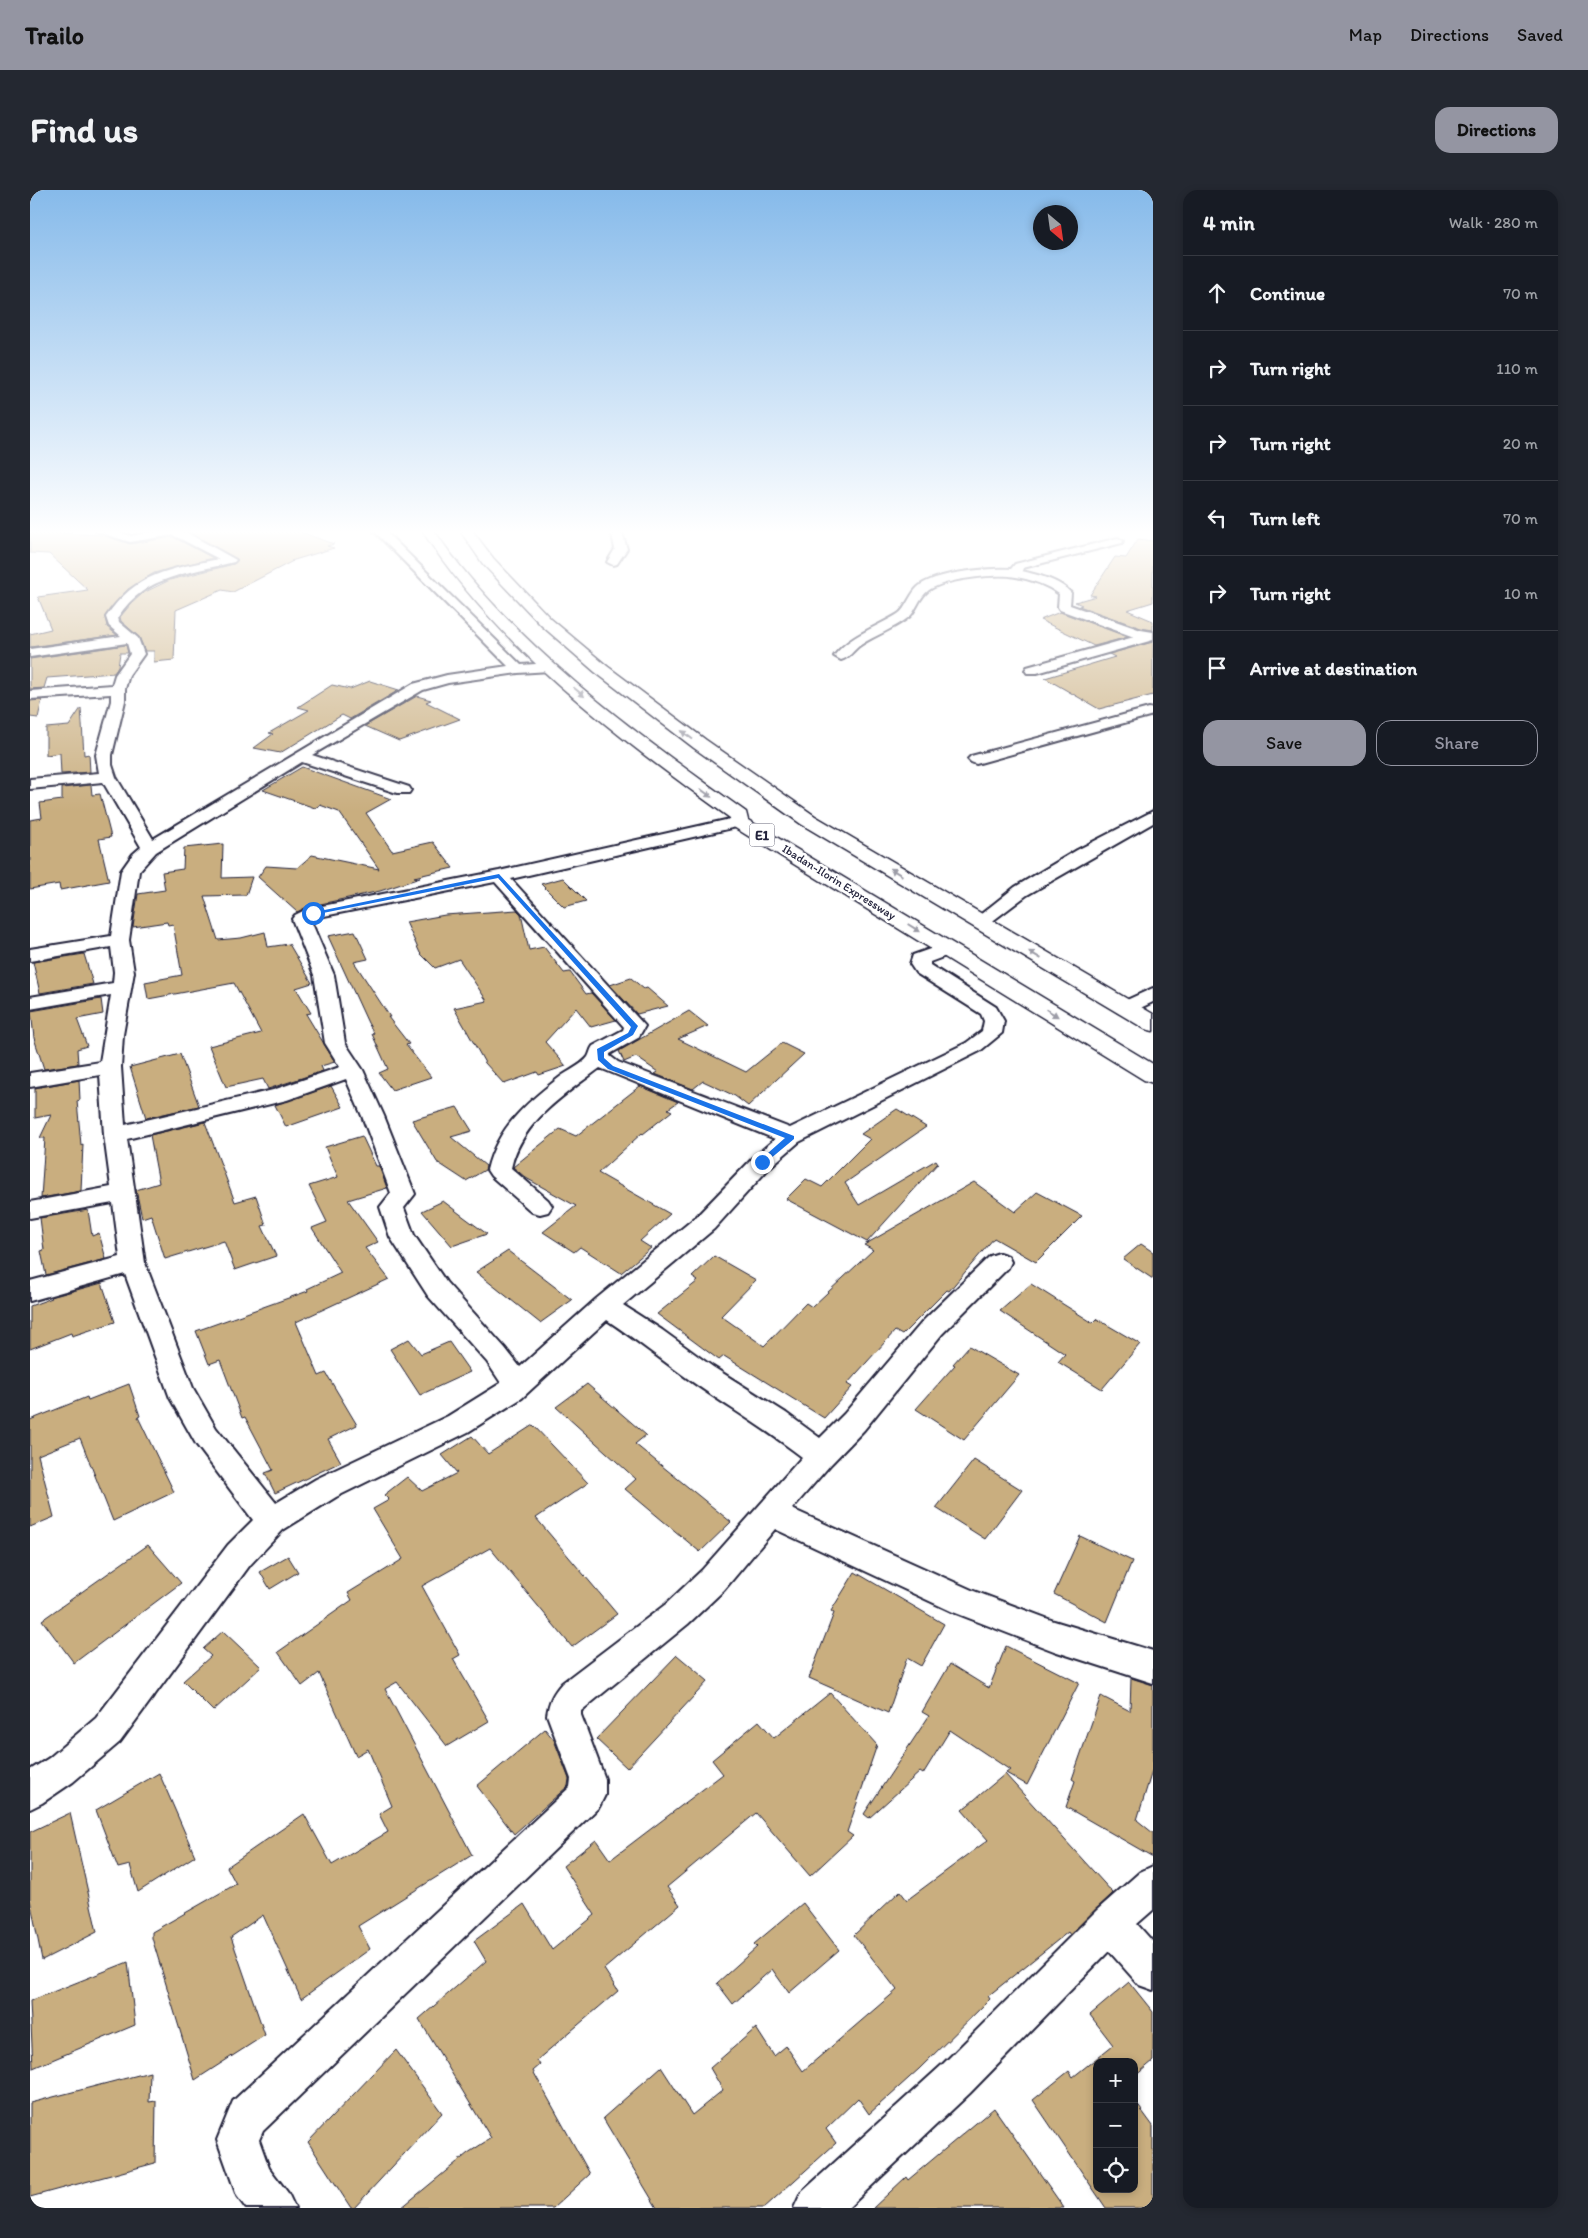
<!DOCTYPE html>
<meta charset="utf-8">
<style>
body{margin:0;font-family:Itim,sans-serif;background:#242831;color:#f1f3f6}
.controls{position:absolute;right:15px;bottom:15px;display:grid;overflow:hidden;border-radius:10px;box-shadow:0 2px 8px #0003}
.controls button{width:45px;height:45px;display:grid;place-items:center;padding:0;border:0;border-bottom:1px solid #363941;background:#171b24;color:#f1f3f6;font:25px sans-serif}
.compass{position:absolute;left:1003px;top:15px;width:45px;height:45px;border-radius:50%;background:#171b24;box-shadow:0 2px 8px #0003;rotate:151deg}
.stop{position:absolute;width:15px;height:15px;margin:-11px;border:4px solid #1a73e8;border-radius:50%;background:#fff}
.stop.end{background:#1a73e8;border-color:#fff;box-shadow:0 1px 5px #0008}
.list{margin:0;padding:0;list-style:none}
h2{display:flex;justify-content:space-between;align-items:center;height:65px;margin:0;padding:0 20px;font-size:21px}
h2 small{font-size:16px;font-weight:400;color:#9ea1a6}
.list li{display:grid;grid-template-columns:32px 1fr auto;gap:15px;align-items:center;box-sizing:border-box;height:75px;padding:0 20px;border-top:1px solid #363941}
.list b{display:block;font-size:19px;white-space:nowrap}
.list em{font-size:16px;font-style:normal;color:#9ea1a6}
.actions{display:flex;gap:10px;padding:15px 20px}
.actions a{flex:1;padding:11px 0;border:1px solid #9495a2;border-radius:15px;text-align:center;font-size:18px;color:#9495a2}
.actions .main{background:#9495a2;color:#111}
.icon{flex:none;width:28px;height:28px;fill:none;stroke:currentColor;stroke-width:2;stroke-linecap:round;stroke-linejoin:round}
.map{position:relative;flex:none;width:1123px;height:2018px;overflow:hidden;border-radius:15px}
header{display:flex;align-items:center;gap:30px;box-sizing:border-box;height:70px;padding:0 25px;background:#9495a2;color:#111}
header strong{font-size:24px}
nav{display:flex;gap:28px;margin-inline-start:auto;font-size:18px}
.intro{display:flex;align-items:center;justify-content:space-between;box-sizing:border-box;height:120px;padding:0 30px}
h1{margin:0;font-size:35px}
.button{padding:12px 22px;border-radius:15px;background:#9495a2;color:#111;font-size:18px;font-weight:700}
main{display:flex;gap:30px;padding:0 30px}
aside{flex:1;background:#171b24;border-radius:15px;box-shadow:0 2px 8px #0003}
.map>svg:first-child{display:block}
</style>
<header>
<strong>Trailo</strong>
<nav><a>Map</a><a>Directions</a><a>Saved</a></nav>
</header>
<div class="intro"><h1>Find us</h1><a class="button">Directions</a></div>
<main>
<div class="map">
<svg width="1123" height="2018" viewBox="0 0 1123 2018">
<rect width="100%" height="100%" fill="#fff"/>
<filter id="ink" filterUnits="userSpaceOnUse"><feTurbulence type="fractalNoise" baseFrequency=".02" numOctaves="2"/><feDisplacementMap in="SourceGraphic" scale="10" xChannelSelector="R" yChannelSelector="G"/><feConvolveMatrix kernelMatrix="1 2 1 2 8 2 1 2 1" color-interpolation-filters="sRGB"/></filter>
<g filter="url(#ink)">
<g fill="#c9ae7f" stroke="#22223b">
<path d="M154,339H262L304,354L297,356L304,358L261,371H263L203,402L192,400L146,420L144,470L124,472V461H115L109,447L91,431L90,427L101,414L113,403L140,390L204,374L208,370Z"/>
<path d="M0,342L72,345L100,354L143,347L183,368L124,383L98,399L75,426L77,437L87,445L0,457V444L21,439L8,407L58,400L19,364L0,363Z"/>
<path d="M1108,349L1123,351V412L1097,420L1123,431V440L1111,438L1049,416L1052,415L1045,412L1066,406L1060,405L1085,367L1096,368Z"/>
<path d="M1030,422L1098,447L1064,456L1010,430Z"/>
<path d="M1123,452V505L1069,519L1015,488L1085,467L1079,464Z"/>
<path d="M96,455L98,463H90L88,477L84,483L17,488L14,498L0,499V469Z"/>
<path d="M340,491L369,500L320,529L312,525L250,563L224,558L243,544L239,543L279,520L268,517L302,495L320,499Z"/>
<path d="M387,506L401,510L396,512L430,529L369,551L335,536Z"/>
<path d="M12,510L8,528L0,527V511Z"/>
<path d="M51,518L54,565L59,564L60,582L31,584L30,563L16,565V538L39,536Z"/>
<path d="M272,577L361,609L336,623L362,661L403,652L423,678L384,687L390,688L350,701L277,717L267,722L228,687L236,676L267,678L282,665L349,679L309,622L290,615L285,618L233,600Z"/>
<path d="M61,595L62,605L70,604L81,647L69,649L79,691L30,700L29,694L0,699V630L12,628L10,613L32,610V598Z"/>
<path d="M193,654L192,688L222,687L216,705L174,706L188,750L211,748L235,742L238,757L259,754L282,793L266,798L281,823L276,824L305,872L291,876L293,881L238,899L233,889L196,897L179,856L231,843L204,793L118,809L115,792L152,785L143,734L138,735L137,732L103,737L108,704L135,700L132,682L153,679L154,658Z"/>
<path d="M533,688L556,711L534,717L511,694Z"/>
<path d="M487,720L491,724L499,760L514,757L534,783L540,782L556,804L561,803L586,830L561,837L546,818L515,852L536,876L509,885L507,882L474,894L455,873L424,818L457,811L429,769L405,778L390,763L376,732L415,725Z"/>
<path d="M325,741L338,769L324,772L360,827H358L379,854L376,855L401,887L362,900L349,883L358,879L342,844L344,843L338,833L298,746Z"/>
<path d="M54,764L63,794L10,803L3,772Z"/>
<path d="M601,788L614,799L617,798L638,816L607,824L580,795Z"/>
<path d="M71,809L73,824L47,829L57,856L47,859L48,874L14,879L4,848L1,821Z"/>
<path d="M659,821L678,836L648,849L716,882L752,853L774,864L718,916L705,906L673,891L663,899L625,884L628,882L606,867L594,872L589,861Z"/>
<path d="M150,864L169,916L116,928L100,877Z"/>
<path d="M49,890L50,910L47,911L51,955L53,954L51,1001L11,1008L15,948H10L21,925L5,928V898Z"/>
<path d="M301,896L313,917L256,937L245,915Z"/>
<path d="M610,896L648,912L638,919L642,921L613,944L612,943L568,983L640,1024L610,1051L621,1058L591,1083L550,1057L544,1062L513,1042L546,1016L496,988L483,977L530,939L546,946Z"/>
<path d="M427,917L442,941L421,947L456,976L455,980L436,991L407,972L382,930Z"/>
<path d="M867,919L896,937L815,993L829,1015L906,970L908,973L837,1052L756,1009L776,989L792,997L840,949L831,944Z"/>
<path d="M175,932L205,1012L226,1006L236,1035L232,1036L246,1066L205,1080L194,1051L135,1069L121,1025L112,1028L106,1000L129,993L120,945Z"/>
<path d="M332,946L346,976H349L357,998L318,1010L348,1052L335,1058L359,1089L266,1132L289,1186L296,1183L327,1235L298,1249L311,1272L245,1303L235,1283L243,1280L215,1227L212,1228L190,1170L179,1174L166,1141L278,1101L277,1099L311,1083L282,1038L297,1032L279,996L308,987L295,957Z"/>
<path d="M944,992L985,1022L1007,1002L1052,1026L1006,1072L964,1048L919,1101L917,1100L872,1145L865,1141L817,1194L822,1197L794,1228L694,1166L689,1170L627,1124L668,1091L662,1087L684,1066L726,1090L691,1126L734,1156L776,1113L782,1117L843,1060L834,1055Z"/>
<path d="M413,1011L430,1024L457,1044L422,1056L392,1021Z"/>
<path d="M58,1020L62,1046L69,1043L76,1069L16,1085L11,1061L14,1060L10,1028Z"/>
<path d="M1111,1054L1123,1062V1089L1093,1069Z"/>
<path d="M478,1061L542,1110L510,1133L446,1082Z"/>
<path d="M72,1093L85,1132L42,1146L41,1143L0,1159V1116L22,1108L21,1107Z"/>
<path d="M1001,1094L1063,1133L1067,1129L1110,1154L1072,1199L1028,1172L1035,1164L970,1121Z"/>
<path d="M379,1149L391,1164L419,1152L440,1182L390,1205L360,1159Z"/>
<path d="M939,1156L989,1185L934,1250L886,1219L925,1175L923,1174Z"/>
<path d="M99,1194L110,1226L108,1227L144,1302L83,1331L50,1248L8,1265L24,1327L0,1337V1230L57,1207L58,1210Z"/>
<path d="M557,1194L616,1245L605,1254L701,1332L670,1362L595,1299L606,1289L526,1217Z"/>
<path d="M503,1235L558,1293L506,1328L587,1424L542,1457L460,1358L392,1396L430,1465L423,1469L459,1531L417,1556L367,1492L355,1499L442,1665L328,1736L340,1759L271,1809L233,1725L201,1747L235,1845L165,1890L122,1748V1742L206,1694L197,1677L274,1624L302,1675L358,1642L349,1624L362,1616L338,1559L326,1566L289,1483L272,1496L248,1462L322,1410L318,1403L373,1369L343,1319L359,1310L354,1305L377,1287L392,1301L427,1283L412,1265L442,1246L458,1264Z"/>
<path d="M944,1270L992,1300L955,1349L906,1318Z"/>
<path d="M1050,1346L1102,1371L1077,1432L1024,1404Z"/>
<path d="M118,1355L151,1393L44,1473L12,1430Z"/>
<path d="M258,1366L268,1382L240,1399L230,1382Z"/>
<path d="M825,1382L914,1434L891,1476L877,1468L858,1523L779,1488L804,1423L801,1421Z"/>
<path d="M193,1441L231,1477L183,1521L153,1491L181,1466L173,1459Z"/>
<path d="M976,1456L1049,1493L997,1595L976,1583L980,1580L920,1540L893,1584L890,1582L839,1628L834,1624L899,1526L892,1522L920,1474L959,1498Z"/>
<path d="M647,1465L678,1491L597,1578L566,1549Z"/>
<path d="M1101,1488L1123,1495V1578L1107,1630L1123,1643V1667L1036,1617L1045,1591L1042,1589L1071,1506L1100,1521Z"/>
<path d="M800,1503L847,1555L817,1642L823,1646L780,1686L726,1623L637,1697L650,1715L574,1779L588,1801L507,1870L510,1875L503,1881L560,1984L523,2018H371L438,1963L461,1948L389,1829L456,1771L444,1751L494,1714L522,1760L565,1725L533,1676L566,1650L580,1670L693,1584L682,1570L729,1531L744,1548Z"/>
<path d="M515,1539L524,1550L539,1589L538,1596L484,1644L447,1596Z"/>
<path d="M129,1583L165,1666L108,1702L100,1675L88,1678L66,1620Z"/>
<path d="M975,1584L1083,1703L1040,1745L1038,1742L958,1806L960,1809L889,1879L839,1924L828,1908L796,1939L806,1953L734,2018H627L573,1928L631,1877L662,1925L693,1900L680,1878L726,1838L744,1866L756,1856L773,1881L867,1800L824,1745L870,1701L877,1710L958,1650L932,1620Z"/>
<path d="M40,1623L67,1742L12,1770L0,1709V1642Z"/>
<path d="M773,1713L809,1760L759,1803L742,1779L703,1814L687,1793L727,1757L724,1754Z"/>
<path d="M98,1772L105,1835L3,1878L0,1811Z"/>
<path d="M1099,1792L1123,1822V1871L1104,1887V1872H1067V1999H1104V1910L1123,1936V2018H1076L1003,1910L1039,1881L1043,1887L1083,1855L1060,1825Z"/>
<path d="M366,1860L412,1923L324,2018H321L278,1952Z"/>
<path d="M120,1882L119,1912L126,1911L125,1973L0,2007V1913Z"/>
<path d="M964,1918L1034,2018H843L876,1987L878,1990Z"/>
</g>
<g fill="none" stroke-linecap="round" stroke-linejoin="round">
<defs>
<g id="minor">
<path d="M64,339H80L101,346L137,339H150L206,370L204,372C159,384 116,384 88,427L89,432L108,448L114,464L99,485L95,499V511L82,565V575L86,587L123,649L383,494L417,485L478,476L342,339H353L491,475L520,473L527,477L520,481L488,483L418,493L393,500L282,565L379,597L381,600L379,603H367L272,572L126,662L109,681L99,750L104,782L93,845L91,877L95,935L243,900L310,877L295,853L284,785L262,729L265,725L277,719L469,681L709,627L715,629L717,632L715,635L481,689L615,836L608,848L580,864V866L588,872L760,938L936,853L952,841L954,831L951,824L886,783L880,774L883,765L917,753L924,755L926,759L924,763L900,772V775L966,817L974,831L972,843L950,861L769,952L740,977L684,1039L593,1115L632,1140L683,1177L756,1223L790,1248L814,1224L894,1130L960,1066L969,1063L978,1066L981,1072L978,1078L912,1144L834,1240L801,1274L762,1319L944,1401L1024,1431L1123,1461V1493L1024,1461L923,1422L745,1339L694,1400L658,1434L551,1521V1525L575,1589V1605L569,1617L233,1941L229,1950L239,1978L258,2003L265,2018H216L207,2006L187,1950L203,1911L540,1597L541,1589L517,1525C519,1511 523,1503 532,1493L636,1414L672,1380L772,1267C737,1240 700,1218 664,1193C634,1172 607,1150 577,1130L492,1208L438,1242L306,1307L253,1340L220,1375L90,1552L43,1592L12,1613L0,1619V1580L19,1568L66,1528L198,1355L223,1330L166,1254L140,1208L95,1084L0,1111V1091L90,1067L83,1013L0,1028V1012L81,997L74,945L70,885L0,897V883L70,872L81,805L0,819V807L83,793L84,782L81,757L0,771V759L81,746L91,681L103,664L111,657L73,592L0,599V589L69,583L66,565L81,511V504L0,509V501L82,495L85,485L100,464L97,453L0,467V459L91,446L79,436L76,427C105,383 140,379 189,369L143,345L100,352L65,341ZM465,692L594,837L593,840L563,856C560,860 560,864 558,867C552,875 538,881 530,887C497,912 467,938 457,980L461,986L502,1022L510,1024L518,1022L522,1016L518,1010L481,978C491,932 534,905 570,878L745,949L724,967L666,1027L566,1109L490,1177L475,1158L416,1092L384,1045L374,1018L385,1004L354,926L333,880L315,853L304,785L281,731L289,727ZM316,889L332,926L361,1003L350,1017L360,1047L398,1106L457,1172L471,1193L418,1226L286,1289L246,1313L186,1238L163,1198L115,1073L97,949L257,910Z"/>
<path d="M581,339H591L597,359L587,374L583,375L577,372L585,359Z"/>
<path d="M1088,348L1093,351L1092,353L993,378L992,381C1008,385 1030,390 1041,403L1040,415L1111,440L1123,442V450L1007,483H997L995,480L997,477L1104,447L1030,420L1028,417L1029,404C1017,395 1000,389 986,387C967,383 915,389 899,400C888,408 886,422 879,427C864,439 845,445 829,456C823,461 819,468 811,470L804,466C819,446 847,437 868,424C876,419 880,404 888,397C905,382 959,378 981,379L985,374Z"/>
<path d="M1119,518L1123,519V525L946,574L941,572L938,569L941,566Z"/>
<path d="M1123,621V633L997,705L956,736L950,738L944,736L941,732L985,697L1047,660Z"/>
<path d="M1123,798V812L1102,822L1095,824L1088,822L1085,818L1088,814Z"/>
<path d="M1123,1676V1720L1107,1734L1123,1752V1800L1109,1795L1079,1761L940,1903L818,2018H764L771,2003L912,1875L1067,1720L1110,1682Z"/>
</g>
<g id="motorway">
<path d="M391,339H403C480,453 605,543 716,622L718,630L1123,874V893L1114,890L702,636L700,628C586,546 468,458 391,339Z"/>
<path d="M429,339H441L463,368L521,429L577,476L676,550L785,626L1123,824V841L1115,839L771,634L664,558L565,482L511,435L453,374Z"/>
</g>
</defs>
<use href="#minor" stroke="#22223b" stroke-width="4"/>
<use href="#motorway" stroke="#22223b" stroke-width="3"/>
<use href="#minor" fill="#fff" fill-rule="evenodd"/>
<use href="#motorway" fill="#fff" fill-rule="evenodd"/>
</g>
<defs><path id="oneway-solid" d="M-6-.8H1V-3.2L6.5 0L1 3.2V.8H-6Z" transform="scale(1.25)"/></defs>
<g fill="#9c9ca7">
<use href="#oneway-solid" transform="translate(549 502) rotate(40)"/>
<use href="#oneway-solid" transform="translate(657 545) rotate(-143)"/>
<use href="#oneway-solid" transform="translate(676 603) rotate(36)"/>
<use href="#oneway-solid" transform="translate(866 682) rotate(-149)"/>
<use href="#oneway-solid" transform="translate(884 738) rotate(32)"/>
<use href="#oneway-solid" transform="translate(1005 765) rotate(-149)"/>
<use href="#oneway-solid" transform="translate(1022 823) rotate(32)"/>
</g>
</g>
<linearGradient id="sky" x2="0" y2="1"><stop stop-color="#86baea"/><stop offset="0.55" stop-color="#fff"/><stop offset="1" stop-color="#fff" stop-opacity="0"/></linearGradient>
<rect width="1123" height="622" fill="url(#sky)"/>
<path fill="#1a73e8" d="M469,684L608,836L603,845L574,862V868L583,876L764,946V949L734,974H729V971L755,948L578,879L568,870L567,859L598,843L601,837L468,688L283,725L280,723Z"/>
<g text-anchor="middle" dominant-baseline="central" stroke-width="5" stroke-linejoin="round" paint-order="stroke">
<g font-size="12" fill="#22223b" stroke="#fff">
<text transform="translate(809 692) rotate(32)">Ibadan-Ilorin Expressway</text>
</g>
<rect fill="#fff" stroke="#646476" stroke-width="1" x="719.5" y="633.5" width="25" height="23" rx="4"/>
<g font-size="14" font-weight="bold" fill="#22223b">
<text x="732" y="645">E1</text>
</g>
</g>
</svg>
<div class="controls">
<button>+</button>
<button>−</button>
<button><svg class="icon" aria-label="locate" viewBox="0 0 24 24"><circle cx="12" cy="12" r="6"/><path d="M12 2v4M12 18v4M2 12h4M18 12h4"/></svg></button>
</div>
<svg class="compass" viewBox="-18 -18 36 36"><path d="M0-13l5 13h-10z" fill="#e53935"/><path d="M0 13l5-13h-10z" fill="#9ea1a6"/></svg>
<div class="stop" style="left:283px;top:723px"></div>
<div class="stop end" style="left:732px;top:972px"></div>
</div>
<aside>
<h2>4 min<small>Walk · 280 m</small></h2>
<ul class="list">
<li><svg class="icon" aria-label="ahead" viewBox="0 0 24 24"><path d="M12 20V5M6 11l6-6 6 6"/></svg><div><b>Continue</b></div><em>70 m</em></li>
<li><svg class="icon" aria-label="right" viewBox="0 0 24 24"><path d="M7 20v-9h11M14 6l5 5-5 5"/></svg><div><b>Turn right</b></div><em>110 m</em></li>
<li><svg class="icon" aria-label="right" viewBox="0 0 24 24"><path d="M7 20v-9h11M14 6l5 5-5 5"/></svg><div><b>Turn right</b></div><em>20 m</em></li>
<li><svg class="icon" aria-label="left" viewBox="0 0 24 24"><path d="M17 20v-9H6M10 6l-5 5 5 5"/></svg><div><b>Turn left</b></div><em>70 m</em></li>
<li><svg class="icon" aria-label="right" viewBox="0 0 24 24"><path d="M7 20v-9h11M14 6l5 5-5 5"/></svg><div><b>Turn right</b></div><em>10 m</em></li>
<li><svg class="icon" aria-label="arrive" viewBox="0 0 24 24"><path d="M6 21V4h12l-3 4 3 4H6"/></svg><div><b>Arrive at destination</b></div></li>
</ul>
<div class="actions"><a class="main">Save</a><a>Share</a></div>
</aside>
</main>
